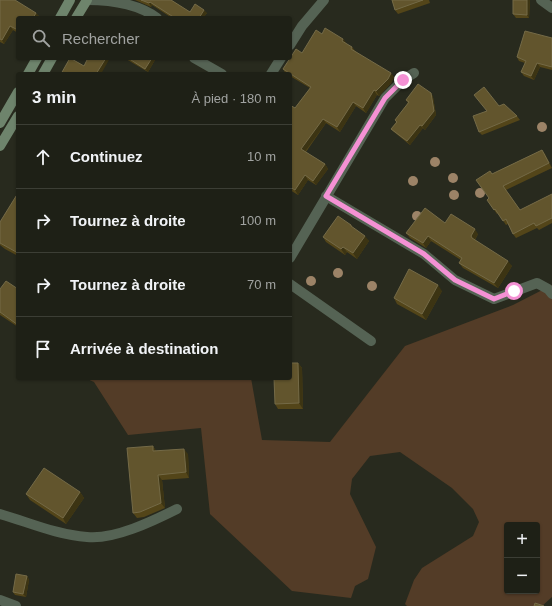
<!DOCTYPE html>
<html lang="fr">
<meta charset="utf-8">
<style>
body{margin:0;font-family:Helvetica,sans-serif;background:#26281f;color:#f1f3f6}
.controls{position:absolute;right:12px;bottom:12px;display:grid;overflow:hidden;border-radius:4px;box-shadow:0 1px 3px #0004}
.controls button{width:36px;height:36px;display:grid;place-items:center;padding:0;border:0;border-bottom:1px solid #3c3e35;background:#1e2016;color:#f1f3f6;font:20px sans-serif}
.stop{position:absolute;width:12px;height:12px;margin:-9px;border:3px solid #f491d4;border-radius:50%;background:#fff}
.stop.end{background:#f491d4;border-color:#fff;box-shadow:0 1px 4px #0008}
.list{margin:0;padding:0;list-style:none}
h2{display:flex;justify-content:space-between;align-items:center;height:52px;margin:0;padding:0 16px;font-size:17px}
h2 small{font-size:13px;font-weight:400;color:#a1a3a1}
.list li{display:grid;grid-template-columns:26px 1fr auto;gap:12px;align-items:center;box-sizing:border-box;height:64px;padding:0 16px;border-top:1px solid #3c3e35}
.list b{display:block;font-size:15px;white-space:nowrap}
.list em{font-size:13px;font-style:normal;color:#a1a3a1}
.icon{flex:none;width:22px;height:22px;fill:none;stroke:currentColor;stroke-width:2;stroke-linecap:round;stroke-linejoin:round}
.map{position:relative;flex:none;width:552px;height:606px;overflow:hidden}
.search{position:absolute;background:#1e2016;box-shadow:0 1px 3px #0004;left:16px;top:16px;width:276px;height:44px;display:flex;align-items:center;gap:10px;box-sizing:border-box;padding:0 14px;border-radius:4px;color:#a1a3a1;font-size:15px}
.panel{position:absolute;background:#1e2016;box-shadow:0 1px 3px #0004;left:16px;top:72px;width:276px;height:308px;border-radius:4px}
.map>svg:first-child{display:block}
</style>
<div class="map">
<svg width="552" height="606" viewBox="0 0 552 606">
<rect width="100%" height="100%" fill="#282a1e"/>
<path fill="#533c27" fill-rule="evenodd" d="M552,285V597L542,606H407L405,604L414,580L422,568L473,536L479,522L473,509L452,488L400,452L370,456L352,479L350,494L376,547L368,579L355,586L351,598L292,591L210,514L201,428L128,435L94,382L85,378H251L262,440L330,442L405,346L513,305ZM507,525H537V591H507Z"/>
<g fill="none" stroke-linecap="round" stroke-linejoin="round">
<g stroke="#556354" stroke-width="10">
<path d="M87,0C111,0 137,3 157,18"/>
<path d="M541,0L552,8"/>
<path d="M290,45L302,26L324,0"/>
<path d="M194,58L222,74"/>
<path d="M271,74L281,58"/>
<path d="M326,196L424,254L455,280L494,299L537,283L548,289L552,294"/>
<path d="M290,258L385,98L403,80L414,73"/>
<path d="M290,284L371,341"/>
<path d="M0,514C28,522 57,535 87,537C114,540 153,521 177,509"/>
<path d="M0,600L16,606"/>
</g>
<g stroke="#6e846c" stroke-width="10">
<path d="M60,18L70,0"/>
<path d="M76,18L87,0"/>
<path d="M28,74L37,58"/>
<path d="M43,74L52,58"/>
<path d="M0,123L18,92"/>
<path d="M0,146L18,116"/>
</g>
</g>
<g fill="#9c8367">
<circle cx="542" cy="127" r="5"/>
<circle cx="435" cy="162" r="5"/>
<circle cx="453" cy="178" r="5"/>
<circle cx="413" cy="181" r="5"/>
<circle cx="480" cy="193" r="5"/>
<circle cx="454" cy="195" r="5"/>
<circle cx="417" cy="216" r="5"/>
<circle cx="338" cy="273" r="5"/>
<circle cx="311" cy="281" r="5"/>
<circle cx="372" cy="286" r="5"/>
</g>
<g fill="#534519">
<path d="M0,0L39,16L38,18H18V33L13,30L4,44L0,42Z"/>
<path d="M135,0H171L190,12L207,13L203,18H172L152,5L151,7Z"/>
<path d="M392,0H429L430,3L398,14L395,10Z"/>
<path d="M513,0H530L529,18H516L513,14Z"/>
<path d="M322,34L343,39L346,43V44L352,47L355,51L394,77L391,83L379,96L377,95L366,113L356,106L340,132L326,123L306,152L325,164L328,169L316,185L308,180L298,195L290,190V105L295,108L310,88L290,76V74H286L283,69L302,53Z"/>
<path d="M552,38V70L540,67L534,80L524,76L521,72L525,63L519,61L517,57Z"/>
<path d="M126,58H154L155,60L148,72L126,59Z"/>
<path d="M431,93L433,97L436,115L425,130L423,128L410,145L394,132L391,129L396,122L395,120L408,103L406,100Z"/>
<path d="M499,106L517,116L520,120L482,135L479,132Z"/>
<path d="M542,150L545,154L552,168L506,190L520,210L552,194V223L539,230L537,228L516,238L513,234L508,224L506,225L498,213L497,214L490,204L489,198L492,174Z"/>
<path d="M18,194V256L5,249L0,245V222Z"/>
<path d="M445,223L478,234L475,240L512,266L498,288L463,268L459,263L461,260L431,241L426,248L410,238L406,233Z"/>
<path d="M351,225L353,228L369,241L357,259L347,252L345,255L326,242L323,237Z"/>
<path d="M0,289H18V327L0,315Z"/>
<path d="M442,291L426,320L397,304L394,298Z"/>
<path d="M298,363L302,368L303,409H278L275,404Z"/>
<path d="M153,446L156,451L188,454L189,478L162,480L165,508L144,517L137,518L133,513Z"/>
<path d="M80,492L84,498L66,524L30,500L26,494Z"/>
<path d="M27,576L29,580L26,597L15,595L13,592Z"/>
</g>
<g fill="#3c3413">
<path d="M527,0H530L529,18L527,15Z"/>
<path d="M150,2L152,5L151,7L149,3Z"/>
<path d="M204,10L207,13L203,18H199Z"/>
<path d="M36,13L39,16L38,18H33Z"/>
<path d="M10,26L13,30L4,44L2,40Z"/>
<path d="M343,39L346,43L345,46L342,41Z"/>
<path d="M106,58H110L101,74H96Z"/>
<path d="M152,58H154L155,60L148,72L145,69Z"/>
<path d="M537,63L540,67L534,80L531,76Z"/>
<path d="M391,73L394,77L391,83L379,96L376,91Z"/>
<path d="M374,90L377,95L366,113L363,108Z"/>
<path d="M431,93L433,97L436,115L425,130L422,126Z"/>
<path d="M353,102L356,106L340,132L337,127Z"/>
<path d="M323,119L326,123L304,153L301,149Z"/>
<path d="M420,125L423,128L410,145L407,141Z"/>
<path d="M542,150L545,154L552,168L549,163Z"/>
<path d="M325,164L328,169L316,185L313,181Z"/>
<path d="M305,175L308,180L298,195L295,190Z"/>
<path d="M475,229L478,234L474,241L471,236Z"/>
<path d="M365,236L369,241L357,259L353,253Z"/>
<path d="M428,236L431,241L426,248L423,243Z"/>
<path d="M343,247L347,252L345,255L341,249Z"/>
<path d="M508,261L512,266L498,288L494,283Z"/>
<path d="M438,285L442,291L426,320L422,314Z"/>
<path d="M298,363L302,368L303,409L299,403Z"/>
<path d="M153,446L156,451H153Z"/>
<path d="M184,449L188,454L189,478L186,472Z"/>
<path d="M158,475L162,480L165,508L161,503Z"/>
<path d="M80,492L84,498L66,524L63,518Z"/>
<path d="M27,576L29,580L26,597L23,594Z"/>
</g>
<g fill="#62552d" stroke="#746a47">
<path d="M0,0H15L36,13L33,18H18V30L10,26L2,40L0,39Z"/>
<path d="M141,0H171L190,12L195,4L204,10L199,18H175L150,2L149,3Z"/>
<path d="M392,0H423L395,10Z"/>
<path d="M513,0H527V15L513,14Z"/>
<path d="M325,28L343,39L342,41L352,47L351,49L391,73L388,79L376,91L374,90L363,108L353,102L337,127L323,119L301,149L325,164L313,181L305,175L295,190L290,187V105L295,108L311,87L283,69L296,49L302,53L316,30L322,34Z"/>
<path d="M525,31L552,38V67L537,63L531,76L521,72L526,61L517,57Z"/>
<path d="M70,58L84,66L88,58H106L96,74H61Z"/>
<path d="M128,58H152L145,69Z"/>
<path d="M418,84L431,93L434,111L422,126L420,125L407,141L391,129L397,122L395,120L409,102L406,100Z"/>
<path d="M484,87L499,106L504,104L517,116L479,132L473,116L487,111L474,95Z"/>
<path d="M542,150L549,163L503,186L520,210L552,194V218L536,226L534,223L513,234L506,219L503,221L495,209L494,210L487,200L489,198L476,180L490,171L492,174Z"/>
<path d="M18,193V253L0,243V222Z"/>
<path d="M425,208L445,223L451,214L475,229L471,236L472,238L508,261L494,283L459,263L462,258L428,236L423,243L406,233Z"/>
<path d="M338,216L351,225V226L365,236L353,253L343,247L341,249L323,237Z"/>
<path d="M409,269L438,285L422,314L394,298Z"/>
<path d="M6,281L18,289V325L0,312V289Z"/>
<path d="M290,363H298L299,403L275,404L274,378H290Z"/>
<path d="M153,446V451L184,449L186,472L158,475L161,503L140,512L133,513L127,448Z"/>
<path d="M44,468L80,492L63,518L26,494Z"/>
<path d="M16,574L27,576L23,594L13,592Z"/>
<path d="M535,603L544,606H534Z"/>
</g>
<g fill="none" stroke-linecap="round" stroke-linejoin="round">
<path stroke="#f491d4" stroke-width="5" d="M403,80L385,98L326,196L424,254L455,280L494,299L514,291"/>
</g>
</svg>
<div class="controls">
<button>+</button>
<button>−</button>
</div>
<div class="stop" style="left:514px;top:291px"></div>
<div class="stop end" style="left:403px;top:80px"></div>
<div class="search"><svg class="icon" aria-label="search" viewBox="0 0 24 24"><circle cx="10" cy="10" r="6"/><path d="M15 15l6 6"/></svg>Rechercher</div>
<section class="panel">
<h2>3 min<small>À pied · 180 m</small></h2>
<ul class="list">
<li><svg class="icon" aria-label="ahead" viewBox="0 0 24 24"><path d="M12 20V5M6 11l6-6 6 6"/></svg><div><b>Continuez</b></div><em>10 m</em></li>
<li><svg class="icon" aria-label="right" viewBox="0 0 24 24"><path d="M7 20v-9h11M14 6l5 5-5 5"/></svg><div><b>Tournez à droite</b></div><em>100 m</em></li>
<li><svg class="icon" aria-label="right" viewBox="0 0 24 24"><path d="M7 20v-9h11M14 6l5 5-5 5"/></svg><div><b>Tournez à droite</b></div><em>70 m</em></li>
<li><svg class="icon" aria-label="arrive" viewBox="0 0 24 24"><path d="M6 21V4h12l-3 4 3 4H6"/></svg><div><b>Arrivée à destination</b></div></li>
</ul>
</section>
</div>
